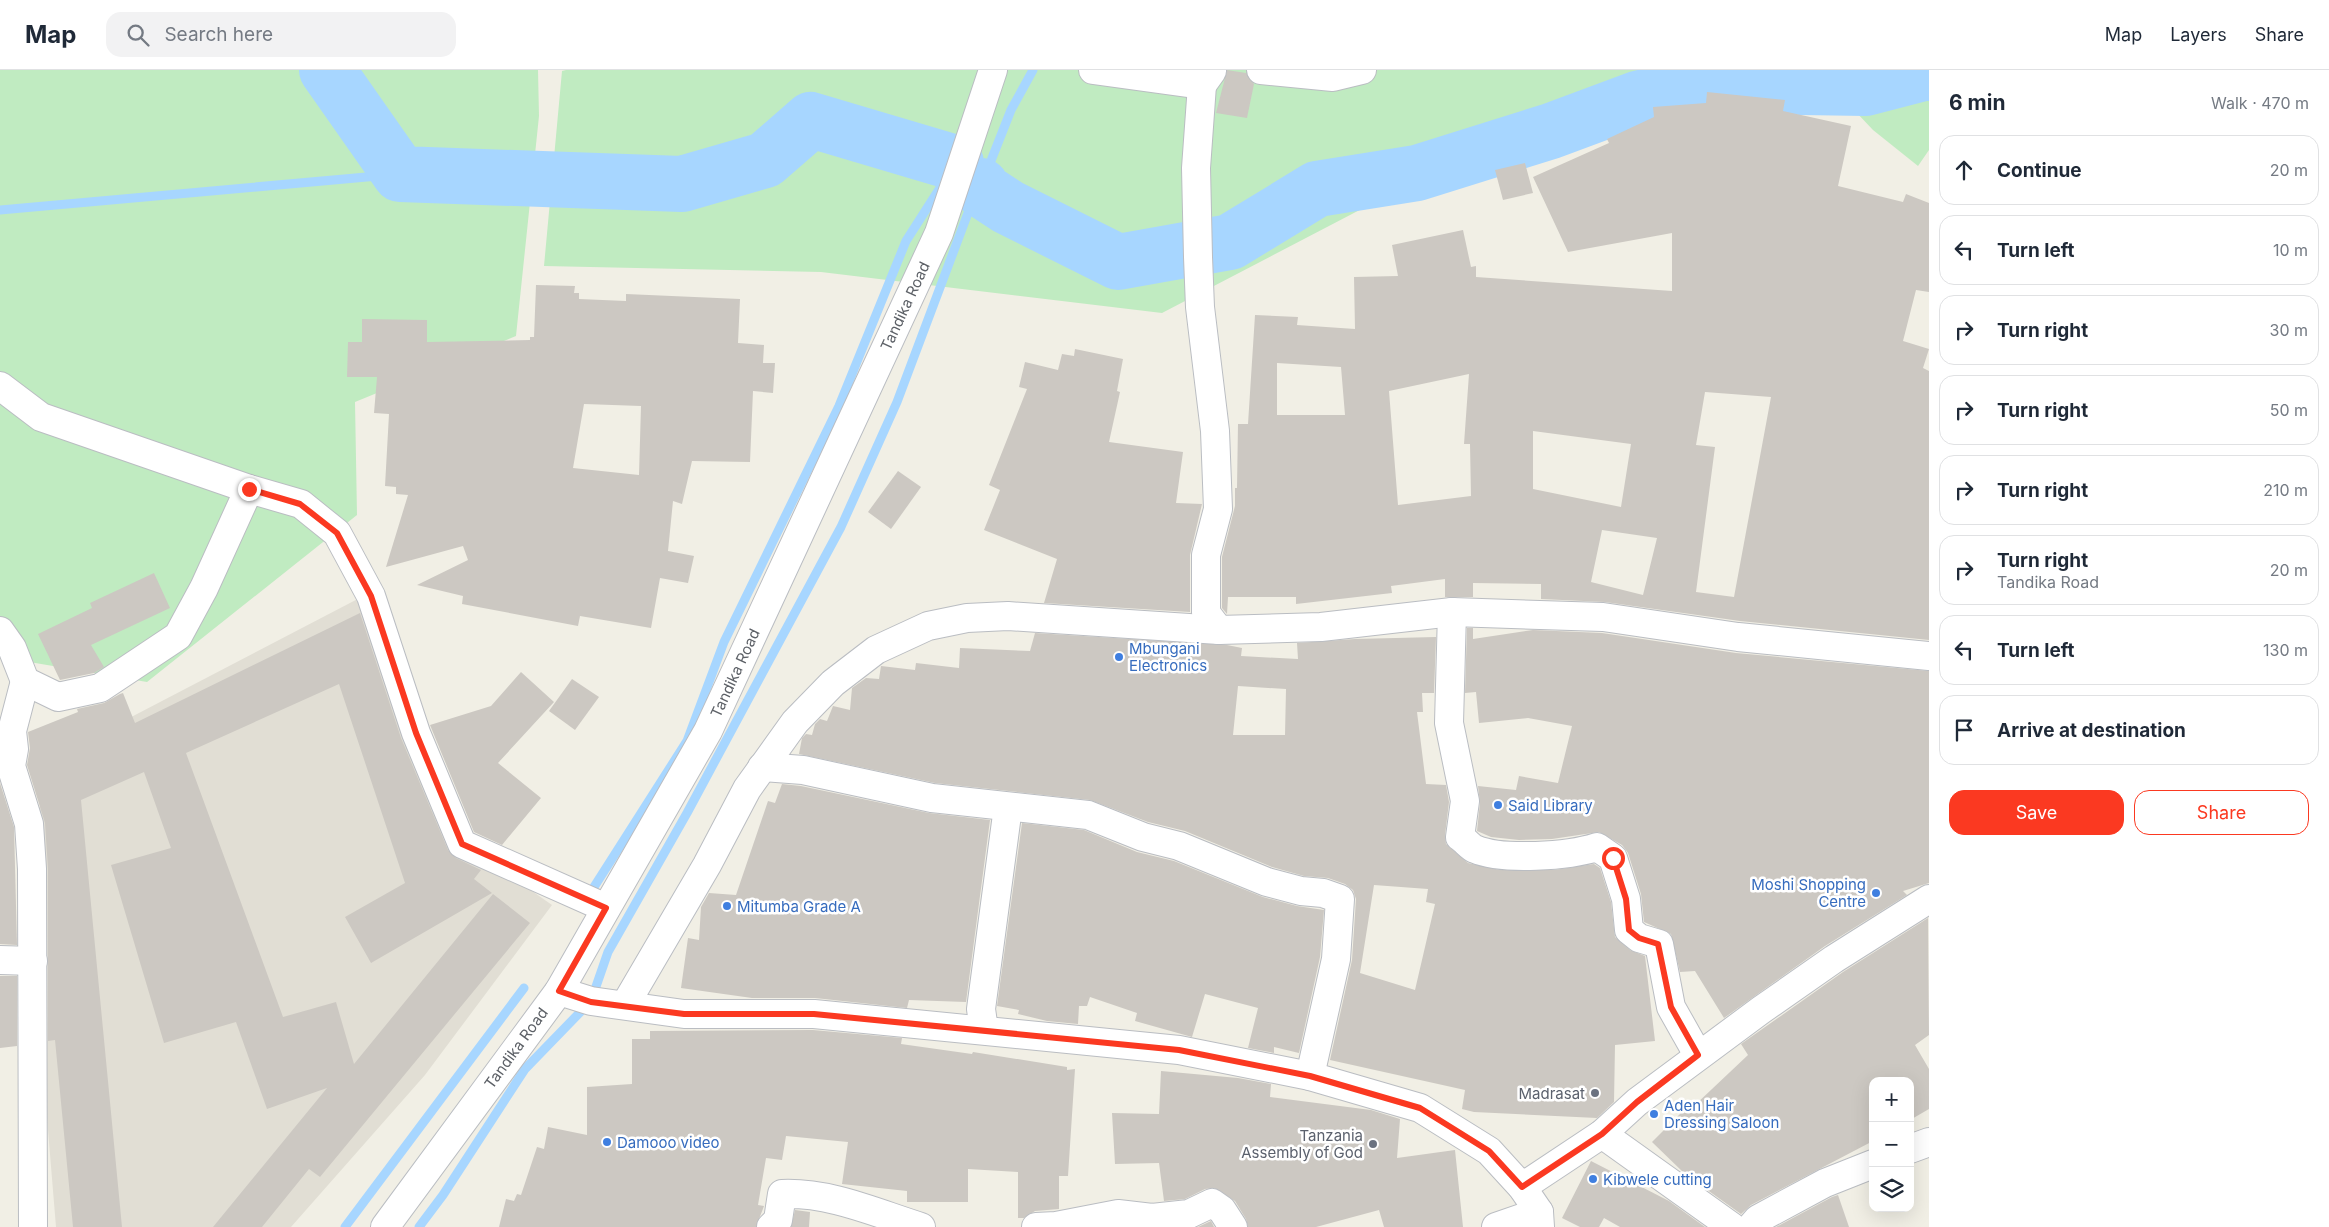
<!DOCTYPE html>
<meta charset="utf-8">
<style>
body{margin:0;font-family:Inter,sans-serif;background:#f2f2f3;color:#1f2937}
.controls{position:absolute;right:15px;bottom:15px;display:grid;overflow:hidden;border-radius:10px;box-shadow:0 5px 20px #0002}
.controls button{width:45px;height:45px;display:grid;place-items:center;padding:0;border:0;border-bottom:1px solid #e0e1e3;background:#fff;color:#1f2937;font:25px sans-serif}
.stop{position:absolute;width:15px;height:15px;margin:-11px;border:4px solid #fb3921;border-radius:50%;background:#fff}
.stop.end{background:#fb3921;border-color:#fff;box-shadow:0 1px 5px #0008}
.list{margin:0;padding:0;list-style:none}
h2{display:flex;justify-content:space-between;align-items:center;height:65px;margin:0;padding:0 20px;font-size:21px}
h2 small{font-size:16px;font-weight:400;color:#747a83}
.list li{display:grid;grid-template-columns:32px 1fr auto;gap:15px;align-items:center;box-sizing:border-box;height:70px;margin:0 10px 10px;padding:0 10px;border:1px solid #e0e1e3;border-radius:15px}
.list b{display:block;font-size:19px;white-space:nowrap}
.list p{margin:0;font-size:16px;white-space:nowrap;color:#747a83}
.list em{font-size:16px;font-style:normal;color:#747a83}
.actions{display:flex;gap:10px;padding:15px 20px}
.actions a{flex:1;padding:11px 0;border:1px solid #fb3921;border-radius:15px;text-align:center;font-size:18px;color:#fb3921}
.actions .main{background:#fb3921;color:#fff}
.icon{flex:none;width:28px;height:28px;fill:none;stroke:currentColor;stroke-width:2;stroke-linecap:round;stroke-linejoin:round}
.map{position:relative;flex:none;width:1929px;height:1157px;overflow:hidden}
header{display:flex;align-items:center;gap:30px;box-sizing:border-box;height:70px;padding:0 25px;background:#fff;border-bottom:1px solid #e0e1e3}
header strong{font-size:24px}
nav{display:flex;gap:28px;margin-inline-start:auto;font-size:18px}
.search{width:350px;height:45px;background:#f2f2f3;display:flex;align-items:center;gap:12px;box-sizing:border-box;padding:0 18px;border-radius:15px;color:#747a83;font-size:19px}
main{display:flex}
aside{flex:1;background:#fff}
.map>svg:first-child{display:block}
</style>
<header>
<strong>Map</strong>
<div class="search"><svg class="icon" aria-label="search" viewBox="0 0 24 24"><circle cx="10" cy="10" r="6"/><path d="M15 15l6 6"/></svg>Search here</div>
<nav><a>Map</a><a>Layers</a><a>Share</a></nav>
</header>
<main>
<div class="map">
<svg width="1929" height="1157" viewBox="0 0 1929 1157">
<rect width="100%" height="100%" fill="#f1efe5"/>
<path fill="#e1ded4" d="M373,521L459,777L496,796L552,835L425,1005L291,1157H56L40,963L31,739L72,728L68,680Z"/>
<g fill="#c0ebc1">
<path d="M0,0H538L539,46L516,266L355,332L357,445L147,612L0,587Z"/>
<path d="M566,0H1929V80L1918,96L1873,60L1820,4L1672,22L1517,58L1162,243L821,202L544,196L562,1Z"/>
</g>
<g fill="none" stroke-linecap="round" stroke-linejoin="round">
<g stroke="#a7d6ff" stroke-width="9">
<path d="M1802,17L1801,11L1803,0"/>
<path d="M0,140L400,104"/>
<path d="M587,828L687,671L724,572L839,336L906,171L945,110"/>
<path d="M345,1157L524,918"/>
<path d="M419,1157L443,1125L525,999L591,931L608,882L687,743L841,457L897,332L971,135L981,116L1011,40L1033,0"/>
</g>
<g stroke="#a7d6ff" stroke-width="56">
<path d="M327,0L400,104L682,114L765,90L811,50L956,93"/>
<path d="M981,116L982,120L1008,137L1118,192L1230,172L1317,119L1417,103L1551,61L1637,29L1716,9L1802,17L1866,18L1927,2L1929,3"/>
</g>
</g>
<g fill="#ccc8c2" fill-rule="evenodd">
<path d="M1227,0L1246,3L1254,14L1247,48L1216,43Z"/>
<path d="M1707,22L1785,30L1783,41L1851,56L1838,116L1903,132L1906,124L1929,133V222L1916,220L1903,271L1929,279L1923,298L1929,301V570L1740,551L1605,532L1541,529V514L1473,513V527H1445V509L1391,516L1392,523L1296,534V527H1228L1227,544L1222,538V487L1235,436V418H1237L1238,354H1248L1255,245L1298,247L1297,255L1355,259L1354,207L1398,206L1392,175L1463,160L1471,197L1476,196V207L1672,221V163L1568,182L1533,107L1609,73L1607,69L1654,47L1653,37L1706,33ZM1277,293L1341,297L1345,345H1277ZM1469,304L1464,374H1470L1471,426L1398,435L1389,321ZM1705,322L1771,327L1734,527L1696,522L1715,377L1696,375ZM1533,361L1631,374L1621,437L1533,419ZM1602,460L1657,468L1643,525L1591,512Z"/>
<path d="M1525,93L1533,123L1503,130L1495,100Z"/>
<path d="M536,215L575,216L574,223H579V229L626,231V224L740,229L738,273L764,275L763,293H775L773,323L753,321L750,392L692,391L682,434L673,431L668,481L694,486L688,513L660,508L651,558L580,546L578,556L462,534L463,526L417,515L468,490L463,476L386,497L408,425L396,424V417L385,416L389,344L374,343L377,307H347L348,272H362V249L427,250V272L530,270V267H534ZM584,334L641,336L639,405L573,398Z"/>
<path d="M1075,279L1123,289L1117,321L1120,322L1109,372L1183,382L1176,433L1202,434L1190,485V542L1044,533L1057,489L984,460L1000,420L989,415L1027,319L1019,317L1025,292L1058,300L1062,284L1074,286Z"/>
<path d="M898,401L921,417L891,459L868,442Z"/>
<path d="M154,503L170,538L91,575L104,597L94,603L60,610L38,564L92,538L90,533Z"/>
<path d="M360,543L401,668L448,780L456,788L481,800L474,809L492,823L371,893L345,847L405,813L339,614L186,683L283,947L336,932L354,994L493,824L530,853L320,1107L309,1099L262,1157H213L327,1018L267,1039L236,952L164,973L111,795L171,778L144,702L81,730L122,1157H73L55,970L48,971V799L45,753L27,695L30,678L28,662L78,642L77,639L104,633L120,624L123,623L135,653Z"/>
<path d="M1467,558H1473V569L1533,560L1602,563L1736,583L1929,601V813L1903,821L1907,825L1825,876L1724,948L1695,901L1680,902L1671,864L1644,852L1641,824L1628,783L1622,775L1599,762L1552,769L1519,770L1491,767L1477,761L1480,733L1478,716L1516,720L1519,706L1558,713L1572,656L1528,648L1479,653L1476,622L1465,623Z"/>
<path d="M1035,563L1227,575L1242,578L1241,586L1298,589L1297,573L1355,569L1436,567L1434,623H1422L1423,642H1417L1426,714L1446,715L1449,732L1445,765L1446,774L1468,793L1500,800H1554L1594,794L1600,798L1611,832L1615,867L1630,880L1645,886L1655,971L1615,975L1614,1032L1597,1048L1474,1042L1462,1039L1465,1020L1330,990L1352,890L1356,829L1353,820L1345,814L1328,808L1304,806L1272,797L1185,761L1148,752L1090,730L935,713L799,684L802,668L806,664L812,665L815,654L820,649L827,651L833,636L850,640L852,618L866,608L879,609L881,596L915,600L916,593L959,598L960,578L1030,581ZM1238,616L1286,619L1285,665H1233ZM1374,815L1428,819L1426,832L1435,834L1415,920L1360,903Z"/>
<path d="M521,602L554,632L498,693L541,728L502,775L474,762L430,655L491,636Z"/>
<path d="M572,609L599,627L575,660L549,641Z"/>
<path d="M0,713L14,757L17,875L0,874Z"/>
<path d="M782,714L801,716L929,743L990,750L966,932L909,930L907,938L815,928H752L681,918L688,868L699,870L701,837L709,823L736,825L768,731L775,733Z"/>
<path d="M1022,753L1084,760L1137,782L1174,791L1263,827L1297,836L1324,840L1320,887L1299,983L1274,977V983L1248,978L1258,938L1205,924L1192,967L1135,951L1137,943L1090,927L1087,936H1079L1078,954L1047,951L1018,944L1019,940L997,936Z"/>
<path d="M1928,848L1929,965L1915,975L1929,999V1039L1910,1050V1011H1873V1071L1751,1135L1741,1144L1685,1104L1652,1072L1691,1033L1694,1036L1748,985L1741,974L1843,902Z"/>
<path d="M0,906H17V976L0,978Z"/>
<path d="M813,960L902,968L901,974L972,984L973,982L1067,997V1000L1075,999L1068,1106H1059V1139L1035,1141L1024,1148H1018V1102L968,1099V1132H907V1121L842,1114L848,1072L786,1066L782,1090L766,1088L758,1135L764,1136L756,1157H499L506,1129L514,1131L517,1124L521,1125L537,1077L544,1079L548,1057L587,1065V1017L632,1014V969H650V961Z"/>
<path d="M1161,1001L1238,1008L1271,1014L1270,1027L1371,1040L1400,1049L1397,1088L1455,1080L1463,1157H1384L1379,1140L1316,1157H1248L1246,1149L1235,1131L1214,1118L1205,1119L1185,1129L1164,1131L1159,1093L1115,1094L1112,1043L1159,1044Z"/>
<path d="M1591,1091L1669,1131L1705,1157H1620L1604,1148L1599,1157H1580L1562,1148Z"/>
<path d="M1838,1125L1849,1157H1776L1832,1127Z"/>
<path d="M795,1140L810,1142L809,1157H791Z"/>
<path d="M1211,1151L1214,1157H1198Z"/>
</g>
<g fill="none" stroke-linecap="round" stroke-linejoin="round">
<defs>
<g id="minor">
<path d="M1093,0L1202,15L1212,1"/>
<path d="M1261,0L1333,7L1362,0"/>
<path d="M1202,15L1196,98L1198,187L1200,237L1215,361L1218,439L1206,485V543L1219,560"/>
<path d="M0,316L41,347L249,419L301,434L337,463L371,526L416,663L462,774L606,838"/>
<path d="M1452,542L1449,653L1465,731L1460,767C1465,770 1470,777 1475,779C1503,791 1569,786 1597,777L1613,788L1626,829L1629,860L1639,868L1659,874L1671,937L1698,985"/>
<path d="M0,561L12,578L25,611L58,627L100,618L178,566L204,518L249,419"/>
<path d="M25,611L12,661L14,679L11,696L29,754L32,799L33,1157"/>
<path d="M762,697L803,700L932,728L1088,745L1143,767L1179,776L1267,812L1301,821L1323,823L1340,829L1336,889L1310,1006"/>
<path d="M0,890L33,891"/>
<path d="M559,921L591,931L684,944H814L1179,980L1310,1006L1420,1038L1489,1081L1522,1117L1539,1142L1540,1157"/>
<path d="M625,935L707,795L747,719L795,652L833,613L876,580L928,556L967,548L1008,546L1219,560L1321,557L1452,542L1603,547L1738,567L1929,586"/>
<path d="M984,960L981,939L1008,737"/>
<path d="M1602,1064L1732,1157"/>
<path d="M1910,1079L1929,1072"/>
<path d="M1522,1117L1602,1064L1637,1032L1761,940L1834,889L1929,829"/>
<path d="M771,1157L778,1150L782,1124C830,1122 876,1143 921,1157"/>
<path d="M1036,1157L1056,1156L1118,1144L1152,1148L1189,1144L1212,1133L1222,1140L1233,1157"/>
<path d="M1496,1157L1539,1142"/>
<path d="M1751,1157L1758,1149L1825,1113L1873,1094"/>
</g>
<path id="tertiary" d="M385,1157L559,921L708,661L939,163L993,0"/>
</defs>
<use href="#minor" stroke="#babdc2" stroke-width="30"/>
<use href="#tertiary" stroke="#babdc2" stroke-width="30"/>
<use href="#minor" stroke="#fff" stroke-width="28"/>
<use href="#tertiary" stroke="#fff" stroke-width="28"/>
</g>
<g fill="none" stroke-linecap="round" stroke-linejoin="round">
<path stroke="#fb3921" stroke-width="6" d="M249,419L300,434L337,463L371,526L416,663L462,774L606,838L559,921L591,932L684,944H814L1179,980L1310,1006L1420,1038L1489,1081L1522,1117L1602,1064L1637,1032L1698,985L1671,937L1658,874L1639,868L1629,860L1626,829L1613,788"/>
</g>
<g fill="#3f7fe0" stroke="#fff" stroke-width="2">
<circle cx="1119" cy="587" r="5"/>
<circle cx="1498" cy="735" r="5"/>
<circle cx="1876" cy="823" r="5"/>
<circle cx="727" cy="836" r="5"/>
<circle cx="1654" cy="1044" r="5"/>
<circle cx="607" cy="1072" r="5"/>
<circle cx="1593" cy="1109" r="5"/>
</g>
<g fill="#6b7280" stroke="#fff" stroke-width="2">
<circle cx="1595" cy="1023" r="5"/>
<circle cx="1373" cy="1074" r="5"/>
</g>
<g text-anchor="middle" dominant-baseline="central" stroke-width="5" stroke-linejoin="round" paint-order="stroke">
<g font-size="15" fill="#5d6167" stroke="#fff">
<text transform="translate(905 236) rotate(-65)">Tandika Road</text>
<text transform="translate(735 603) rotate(-65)">Tandika Road</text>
<text transform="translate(516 978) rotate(-54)">Tandika Road</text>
</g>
<g font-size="15" fill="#366cbe" stroke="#fff" text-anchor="start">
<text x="1129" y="578">Mbungani<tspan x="1129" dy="17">Electronics</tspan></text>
<text x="1508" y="735">Said Library</text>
<text x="1866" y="814" text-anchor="end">Moshi Shopping<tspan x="1866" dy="17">Centre</tspan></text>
<text x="737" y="836">Mitumba Grade A</text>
<text x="1664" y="1035">Aden Hair<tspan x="1664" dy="17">Dressing Saloon</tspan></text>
<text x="617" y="1072">Damooo video</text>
<text x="1603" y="1109">Kibwele cutting</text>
</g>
<g font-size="15" fill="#5b616d" stroke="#fff" text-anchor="end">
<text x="1585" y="1023">Madrasat</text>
<text x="1363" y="1065">Tanzania<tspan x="1363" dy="17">Assembly of God</tspan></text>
</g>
</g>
</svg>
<div class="controls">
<button>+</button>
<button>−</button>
<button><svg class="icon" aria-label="layers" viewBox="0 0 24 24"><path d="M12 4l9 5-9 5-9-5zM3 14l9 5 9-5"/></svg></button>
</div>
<div class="stop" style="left:1613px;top:788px"></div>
<div class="stop end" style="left:249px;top:419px"></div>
</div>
<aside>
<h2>6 min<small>Walk · 470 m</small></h2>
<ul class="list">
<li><svg class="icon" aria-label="ahead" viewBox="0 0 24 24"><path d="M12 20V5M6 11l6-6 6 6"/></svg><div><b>Continue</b></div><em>20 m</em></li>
<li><svg class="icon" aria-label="left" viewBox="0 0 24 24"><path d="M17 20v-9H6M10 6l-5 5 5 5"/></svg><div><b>Turn left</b></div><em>10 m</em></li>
<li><svg class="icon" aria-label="right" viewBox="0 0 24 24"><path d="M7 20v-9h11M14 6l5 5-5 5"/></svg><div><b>Turn right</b></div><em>30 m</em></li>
<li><svg class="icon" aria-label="right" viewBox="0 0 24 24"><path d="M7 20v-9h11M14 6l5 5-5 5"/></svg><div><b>Turn right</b></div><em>50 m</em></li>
<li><svg class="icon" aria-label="right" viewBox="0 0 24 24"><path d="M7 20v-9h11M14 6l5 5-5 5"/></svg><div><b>Turn right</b></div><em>210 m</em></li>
<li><svg class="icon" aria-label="right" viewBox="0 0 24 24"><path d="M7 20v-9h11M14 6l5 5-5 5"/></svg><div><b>Turn right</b><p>Tandika Road</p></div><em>20 m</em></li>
<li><svg class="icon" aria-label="left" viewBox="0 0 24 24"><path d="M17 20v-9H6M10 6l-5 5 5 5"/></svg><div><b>Turn left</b></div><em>130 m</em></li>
<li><svg class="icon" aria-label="arrive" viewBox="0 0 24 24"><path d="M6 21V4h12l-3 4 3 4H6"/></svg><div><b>Arrive at destination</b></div></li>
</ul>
<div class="actions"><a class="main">Save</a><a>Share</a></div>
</aside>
</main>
